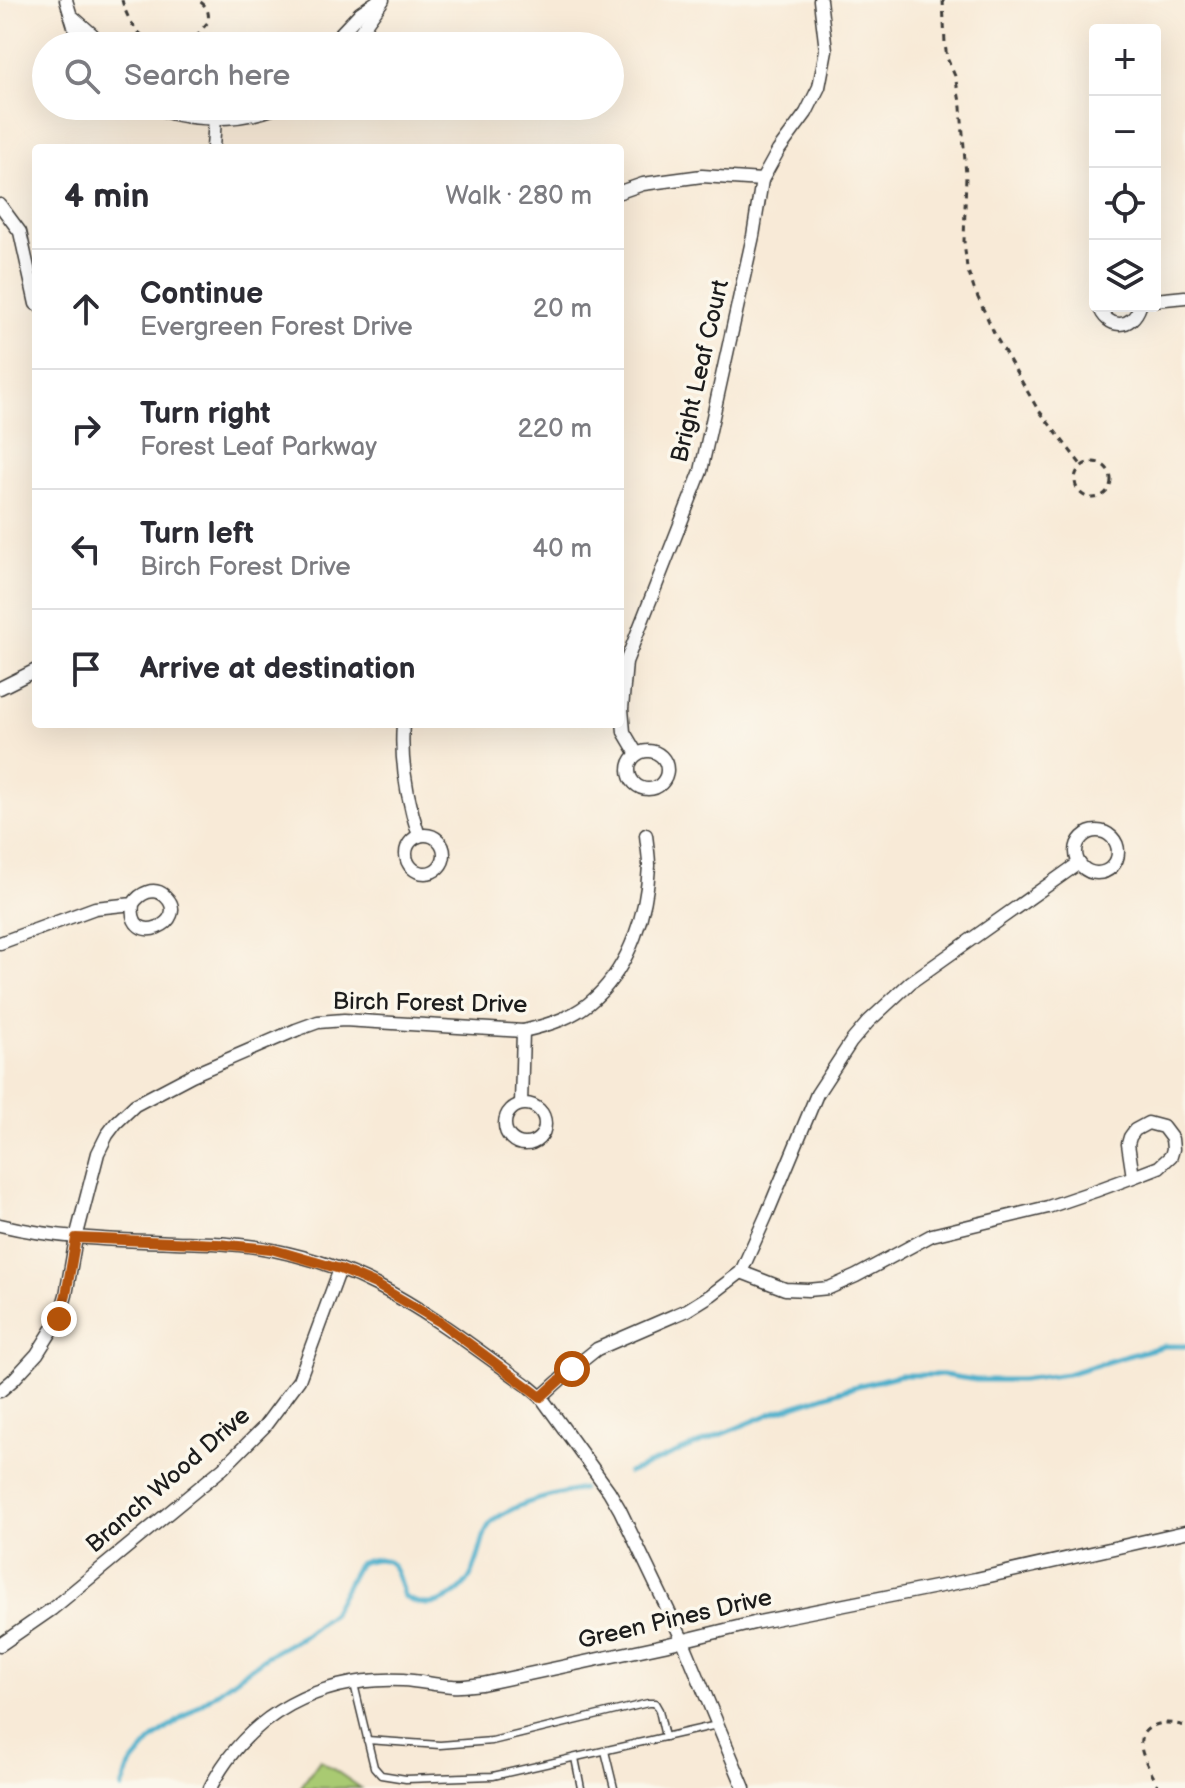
<!DOCTYPE html>
<meta charset="utf-8">
<style>
body{margin:0;font-family:"Balsamiq Sans",sans-serif;background:#f7f7f7;color:#2b2b33}
.controls{position:absolute;right:24px;top:24px;display:grid;overflow:hidden;border-radius:8px;box-shadow:0 8px 32px #0002}
.controls button{width:72px;height:72px;display:grid;place-items:center;padding:0;border:0;border-bottom:2px solid #e1e1e2;background:#fff;color:#2b2b33;font:40px sans-serif}
.stop{position:absolute;width:24px;height:24px;margin:-18px;border:6px solid #b45309;border-radius:50%;background:#fff}
.stop.end{background:#b45309;border-color:#fff;box-shadow:0 2px 8px #0008}
.list{margin:0;padding:0;list-style:none}
h2{display:flex;justify-content:space-between;align-items:center;height:104px;margin:0;padding:0 32px;font-size:34px}
h2 small{font-size:26px;font-weight:400;color:#7c7c81}
.list li{display:grid;grid-template-columns:52px 1fr auto;gap:24px;align-items:center;box-sizing:border-box;height:120px;padding:0 32px;border-top:2px solid #e1e1e2}
.list b{display:block;font-size:30px;white-space:nowrap}
.list p{margin:0;font-size:26px;white-space:nowrap;color:#7c7c81}
.list em{font-size:26px;font-style:normal;color:#7c7c81}
.icon{flex:none;width:44px;height:44px;fill:none;stroke:currentColor;stroke-width:2;stroke-linecap:round;stroke-linejoin:round}
.map{position:relative;flex:none;width:1185px;height:1788px;overflow:hidden}
.search{position:absolute;background:#fff;box-shadow:0 8px 32px #0002;left:32px;top:32px;width:592px;height:88px;display:flex;align-items:center;gap:20px;box-sizing:border-box;padding:0 28px;border-radius:44px;color:#7c7c81;font-size:30px}
.panel{position:absolute;background:#fff;box-shadow:0 8px 32px #0002;left:32px;top:144px;width:592px;height:584px;border-radius:8px}
.map>svg:first-child{display:block}
</style>
<div class="map">
<svg width="1185" height="1788" viewBox="0 0 1185 1788">
<rect width="100%" height="100%" fill="#fbf7ec"/>
<filter id="ink" filterUnits="userSpaceOnUse"><feTurbulence type="fractalNoise" baseFrequency=".0125" numOctaves="2"/><feDisplacementMap in="SourceGraphic" scale="16" xChannelSelector="R" yChannelSelector="G"/><feConvolveMatrix kernelMatrix="1 2 1 2 8 2 1 2 1" color-interpolation-filters="sRGB"/></filter>
<filter id="wash" filterUnits="userSpaceOnUse"><feTurbulence type="fractalNoise" baseFrequency=".006" numOctaves="4" result="noise"/><feDisplacementMap in="SourceGraphic" scale="32" xChannelSelector="R" yChannelSelector="G"/><feGaussianBlur stdDeviation="1.8" result="paint"/><feColorMatrix in="noise" values="0 0 0 0 0 0 0 0 0 0 0 0 0 0 0 0 0 1.4 0 .05"/><feComposite in="paint" operator="in"/></filter>
<g filter="url(#wash)">
<rect width="100%" height="100%" fill="#f8ead7"/>
<path fill="#a9ca72" stroke="#627347" stroke-width="2" d="M320,1760L361,1788H300Z"/>
<g fill="none" stroke-linecap="round" stroke-linejoin="round">
<g stroke="#4cafcb" stroke-width="5">
<path d="M628,1473L775,1412L849,1388L900,1375H943L976,1380H1021L1067,1374L1123,1357L1164,1346H1185"/>
<path d="M122,1788L130,1766L153,1739L267,1656L303,1636L332,1613L358,1564C393,1550 396,1568 404,1597C416,1604 432,1607 445,1600C472,1586 475,1568 483,1540C485,1534 486,1528 490,1524C511,1503 554,1495 582,1489"/>
</g>
</g>
</g>
<g filter="url(#ink)">
<g fill="none" stroke-linecap="round" stroke-linejoin="round">
<defs>
<g id="service">
<path d="M354,1684L374,1767L381,1775L406,1779L493,1776L717,1725"/>
<path d="M367,1740L440,1745L492,1741L648,1703H655L659,1710L665,1737"/>
<path d="M605,1751L614,1788"/>
<path d="M575,1758L581,1788"/>
</g>
<g id="minor">
<path d="M66,0L80,46"/>
<path d="M73,17L92,34L101,46"/>
<path d="M329,46L360,13L379,0"/>
<path d="M350,46L383,0"/>
<path d="M150,106C188,123 241,122 280,106"/>
<path d="M213,148L215,118L213,106"/>
<path d="M620,192L643,184L702,176L762,180"/>
<path d="M0,205L20,232L36,304"/>
<path d="M1155,300L1185,297"/>
<path d="M1099,306C1107,330 1132,330 1140,306"/>
<path d="M0,688L36,670"/>
<path d="M403,724C400,763 407,799 419,836"/>
<circle cx="648" cy="770" r="19"/>
<path d="M637,754L624,732L622,709L626,662L701,471L753,236L762,180L778,151L806,113L819,87L826,50L820,0"/>
<circle cx="1097" cy="852" r="21"/>
<circle cx="425" cy="854" r="19"/>
<path d="M0,943L95,908L133,904C140,893 154,886 165,896C193,922 127,951 133,904"/>
<circle cx="525" cy="1124" r="20"/>
<path d="M521,1104L523,1031"/>
<path d="M0,1225C58,1239 116,1240 175,1242C207,1243 241,1243 273,1250C307,1257 345,1269 376,1285C431,1313 479,1351 528,1386L541,1397L609,1491L620,1510L683,1641L744,1788"/>
<path d="M741,1272L785,1289L808,1290L829,1288L856,1276L932,1235L1048,1207L1095,1191L1133,1177L1159,1167L1171,1156L1173,1149L1172,1139L1163,1127L1148,1123L1135,1130L1130,1137L1128,1144L1133,1177"/>
<path d="M0,1391L13,1380L37,1354L59,1319L66,1295L76,1238L98,1153L107,1135L116,1123L135,1105L192,1075L296,1030L318,1022L344,1020L523,1031C549,1025 576,1017 596,997C630,965 647,912 649,866C649,856 647,845 646,835"/>
<path d="M541,1397L572,1369L597,1349L687,1310L711,1295L741,1272L767,1214L817,1094L851,1042L868,1022L911,982L1079,863"/>
<path d="M0,1645L52,1609L223,1468L264,1427L299,1380L340,1269"/>
<path d="M210,1788C248,1714 321,1676 403,1680C419,1681 435,1685 452,1686C462,1687 472,1685 482,1684L664,1645L754,1623L976,1579L1185,1532"/>
</g>
</defs>
<use href="#service" stroke="#3d3b38" stroke-width="9"/>
<use href="#minor" stroke="#3d3b38" stroke-width="15"/>
<g stroke="#3d3b38" stroke-width="3" stroke-dasharray="6 6" stroke-linecap="butt">
<path d="M122,0C126,17 139,41 158,42C169,43 180,39 191,40"/>
<path d="M943,0L945,44L947,58L955,76L961,107L966,175L964,241L967,268L974,289L996,337L1037,408L1082,466"/>
<path d="M188,46L208,22C210,12 206,4 197,0"/>
<circle cx="1093" cy="480" r="18"/>
<path d="M1159,1788C1151,1769 1126,1738 1153,1726C1165,1721 1173,1723 1185,1726"/>
</g>
<use href="#service" stroke="#fff" stroke-width="6"/>
<use href="#minor" stroke="#fff" stroke-width="12"/>
</g>
</g>
<g fill="none" stroke-linecap="round" stroke-linejoin="round" filter="url(#ink)">
<path stroke="#b45309" stroke-width="10" d="M59,1319L66,1295L76,1238L218,1244L271,1249L340,1269L375,1284L440,1322L541,1397L572,1369"/>
</g>
<g text-anchor="middle" dominant-baseline="central" stroke-width="7" stroke-linejoin="round" paint-order="stroke">
<g font-size="24" fill="#1c1c1c" stroke="#fbf7ec">
<text transform="translate(700 371) rotate(-77)">Bright Leaf Court</text>
<text transform="translate(430 1003) rotate(1)">Birch Forest Drive</text>
<text transform="translate(168 1480) rotate(-41)">Branch Wood Drive</text>
<text transform="translate(675 1619) rotate(-13)">Green Pines Drive</text>
</g>
</g>
</svg>
<div class="controls">
<button>+</button>
<button>−</button>
<button><svg class="icon" aria-label="locate" viewBox="0 0 24 24"><circle cx="12" cy="12" r="6"/><path d="M12 2v4M12 18v4M2 12h4M18 12h4"/></svg></button>
<button><svg class="icon" aria-label="layers" viewBox="0 0 24 24"><path d="M12 4l9 5-9 5-9-5zM3 14l9 5 9-5"/></svg></button>
</div>
<div class="stop" style="left:572px;top:1369px"></div>
<div class="stop end" style="left:59px;top:1319px"></div>
<div class="search"><svg class="icon" aria-label="search" viewBox="0 0 24 24"><circle cx="10" cy="10" r="6"/><path d="M15 15l6 6"/></svg>Search here</div>
<section class="panel">
<h2>4 min<small>Walk · 280 m</small></h2>
<ul class="list">
<li><svg class="icon" aria-label="ahead" viewBox="0 0 24 24"><path d="M12 20V5M6 11l6-6 6 6"/></svg><div><b>Continue</b><p>Evergreen Forest Drive</p></div><em>20 m</em></li>
<li><svg class="icon" aria-label="right" viewBox="0 0 24 24"><path d="M7 20v-9h11M14 6l5 5-5 5"/></svg><div><b>Turn right</b><p>Forest Leaf Parkway</p></div><em>220 m</em></li>
<li><svg class="icon" aria-label="left" viewBox="0 0 24 24"><path d="M17 20v-9H6M10 6l-5 5 5 5"/></svg><div><b>Turn left</b><p>Birch Forest Drive</p></div><em>40 m</em></li>
<li><svg class="icon" aria-label="arrive" viewBox="0 0 24 24"><path d="M6 21V4h12l-3 4 3 4H6"/></svg><div><b>Arrive at destination</b></div></li>
</ul>
</section>
</div>
